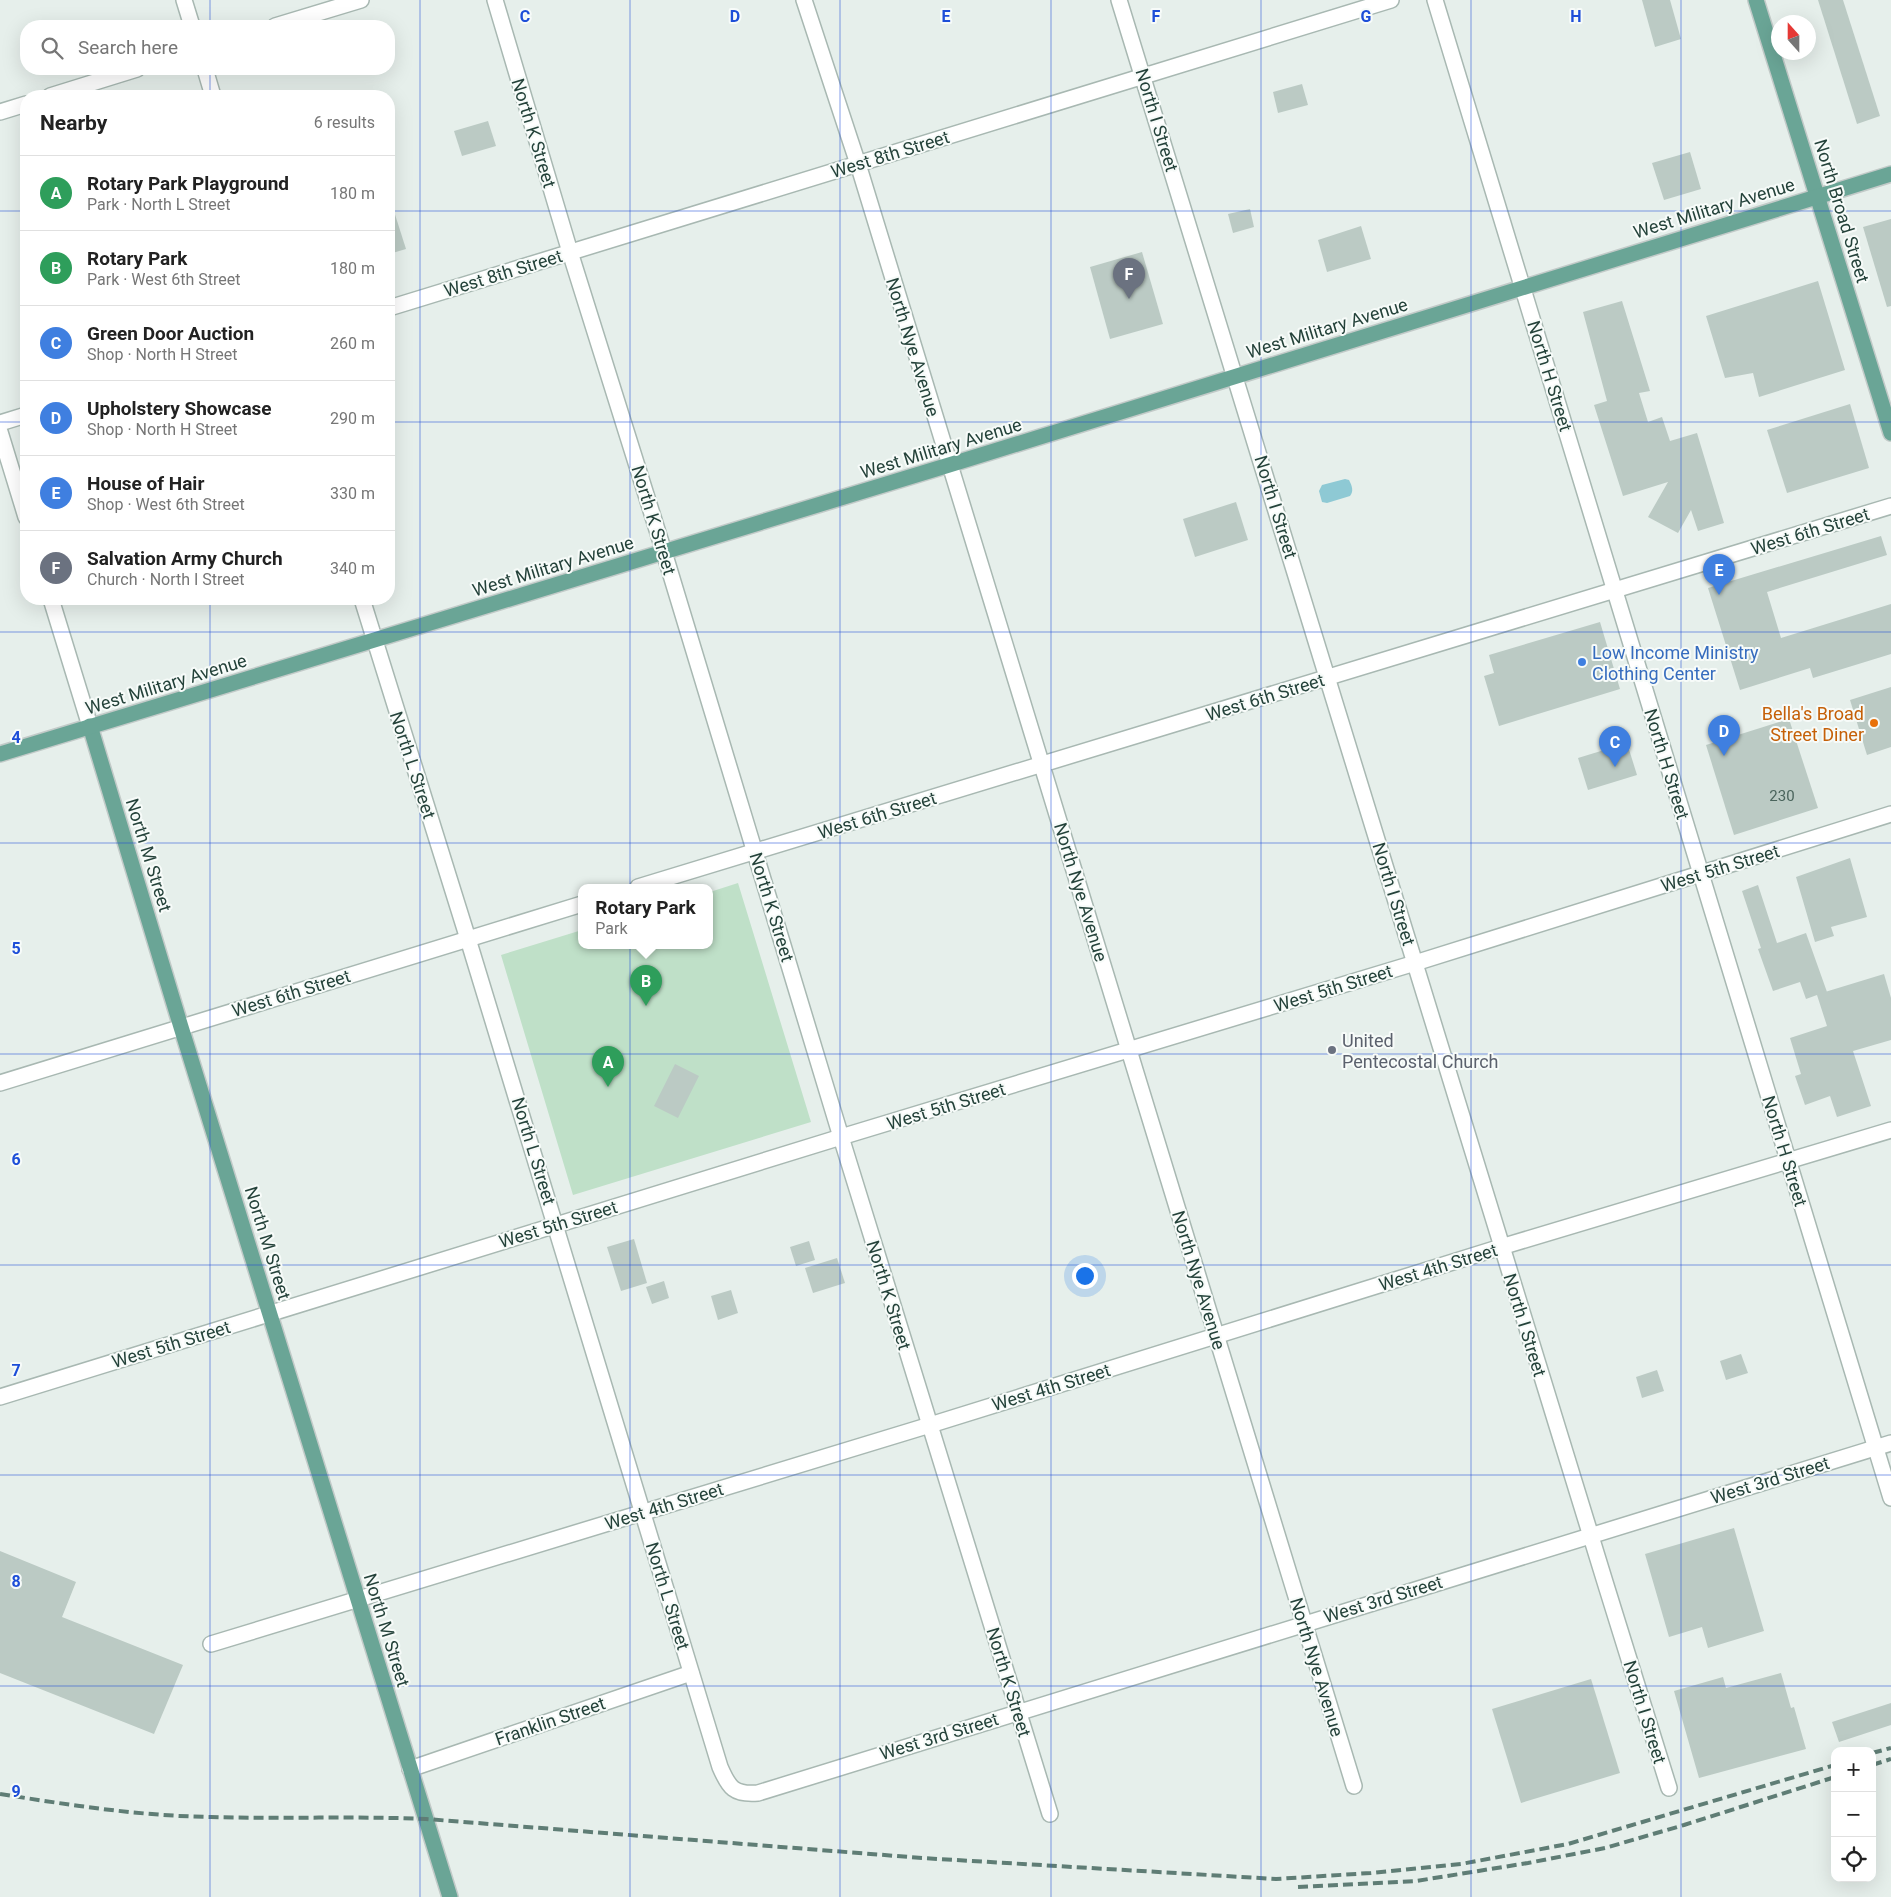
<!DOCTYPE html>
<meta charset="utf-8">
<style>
body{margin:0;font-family:Roboto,sans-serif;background:#f6f6f6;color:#222}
.controls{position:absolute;right:15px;bottom:15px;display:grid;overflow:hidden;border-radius:10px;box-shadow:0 5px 20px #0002}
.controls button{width:45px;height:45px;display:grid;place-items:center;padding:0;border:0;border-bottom:1px solid #e0e0e0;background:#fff;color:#222;font:25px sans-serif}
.compass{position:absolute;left:1771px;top:15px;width:45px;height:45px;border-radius:50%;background:#fff;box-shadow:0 5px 20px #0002;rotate:339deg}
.you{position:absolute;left:1084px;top:1275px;width:18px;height:18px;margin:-12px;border:4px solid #fff;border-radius:50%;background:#1a73e8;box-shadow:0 0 0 8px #1a73e833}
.badge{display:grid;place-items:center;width:32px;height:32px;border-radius:50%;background:#b45309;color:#fff;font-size:16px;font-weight:700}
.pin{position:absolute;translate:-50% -41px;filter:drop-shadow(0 1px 2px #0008)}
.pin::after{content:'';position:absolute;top:26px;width:18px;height:15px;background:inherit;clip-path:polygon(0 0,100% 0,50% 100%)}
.popup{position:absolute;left:578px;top:884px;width:135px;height:65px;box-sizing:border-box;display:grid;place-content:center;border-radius:10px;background:#fff;filter:drop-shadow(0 1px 4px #0005);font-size:16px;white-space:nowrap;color:#767676}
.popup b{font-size:19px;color:#222}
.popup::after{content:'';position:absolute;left:50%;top:100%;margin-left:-10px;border:10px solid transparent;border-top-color:#fff}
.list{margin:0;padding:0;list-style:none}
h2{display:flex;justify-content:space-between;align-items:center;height:65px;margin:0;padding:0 20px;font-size:21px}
h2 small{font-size:16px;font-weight:400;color:#767676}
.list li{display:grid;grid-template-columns:32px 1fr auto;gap:15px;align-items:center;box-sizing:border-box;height:75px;padding:0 20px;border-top:1px solid #e0e0e0}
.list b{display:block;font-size:19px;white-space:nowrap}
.list p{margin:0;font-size:16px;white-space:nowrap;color:#767676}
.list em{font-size:16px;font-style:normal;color:#767676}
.icon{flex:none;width:28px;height:28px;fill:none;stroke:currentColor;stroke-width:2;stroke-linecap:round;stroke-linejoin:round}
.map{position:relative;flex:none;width:1891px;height:1897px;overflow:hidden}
.search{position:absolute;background:#fff;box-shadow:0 5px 20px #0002;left:20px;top:20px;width:375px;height:55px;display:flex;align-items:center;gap:12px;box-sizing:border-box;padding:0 18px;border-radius:20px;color:#767676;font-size:19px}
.panel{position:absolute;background:#fff;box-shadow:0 5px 20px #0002;left:20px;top:90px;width:375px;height:515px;border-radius:20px}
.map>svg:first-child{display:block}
</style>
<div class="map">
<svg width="1891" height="1897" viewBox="0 0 1891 1897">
<rect width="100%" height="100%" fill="#e6efeb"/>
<path fill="#bfe0c8" d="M738,883L811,1122L573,1195L501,955L582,930V945H710V892Z"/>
<path fill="#8ec9d4" d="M1345,479L1349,480C1352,486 1354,491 1350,496L1327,503L1322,502L1319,491L1322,485Z"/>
<g fill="#bbcac4">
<path d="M1642,0H1670L1681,39L1655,47Z"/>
<path d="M1818,0H1843L1880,116L1857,124Z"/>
<path d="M1302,84L1308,105L1278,113L1273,92Z"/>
<path d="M488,121L496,146L462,156L454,131Z"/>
<path d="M1690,152L1701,189L1664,200L1652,163Z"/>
<path d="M389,205H392L406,249L389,254Z"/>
<path d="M1250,209L1254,227L1233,233L1228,214Z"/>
<path d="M1891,219V306L1887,307L1863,227Z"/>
<path d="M1361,226L1371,259L1327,272L1318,240Z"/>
<path d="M1142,252L1163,324L1110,339L1090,267Z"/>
<path d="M1818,281L1845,370L1759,397L1753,373L1725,378L1706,316Z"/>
<path d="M1622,301L1650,391L1639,393L1648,422L1662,417L1670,441L1697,433L1724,523L1698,531L1691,510L1678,533L1648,517L1668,482L1623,496L1594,405L1607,401L1583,312Z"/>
<path d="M1850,404L1869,468L1787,493L1767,430Z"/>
<path d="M1236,502L1248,540L1195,557L1183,519Z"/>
<path d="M1881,536L1887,555L1767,592L1781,638L1891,604V654L1813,678L1810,668L1740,690L1708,588Z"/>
<path d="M1600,622L1620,689L1499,726L1484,676L1494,673L1489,655Z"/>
<path d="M1891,687V747L1867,755L1850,700Z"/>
<path d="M1789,719L1818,808L1734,835L1706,745Z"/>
<path d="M1627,743L1637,775L1588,790L1578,758Z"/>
<path d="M1850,858L1867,917L1831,927L1834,936L1815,942L1796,877Z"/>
<path d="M1758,885L1777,943L1806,933L1827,992H1825L1884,974L1891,998V1040L1853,1051L1871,1106L1837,1117L1830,1096L1805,1105L1795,1076L1801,1074L1790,1038L1827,1026L1817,995L1806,999L1800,982L1773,991L1758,949L1761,948L1742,891Z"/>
<path d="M675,1064L699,1076L678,1118L654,1106Z"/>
<path d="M634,1239L647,1283L621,1291L607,1247Z"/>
<path d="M809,1241L815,1260L796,1266L790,1247Z"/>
<path d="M837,1258L845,1283L813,1293L805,1268Z"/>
<path d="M664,1281L669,1298L652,1304L646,1287Z"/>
<path d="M731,1290L738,1313L718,1320L711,1296Z"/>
<path d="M1741,1354L1748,1373L1726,1380L1720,1361Z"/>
<path d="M1657,1370L1664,1391L1642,1398L1636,1377Z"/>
<path d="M1734,1528L1764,1631L1708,1648L1702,1627L1669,1637L1645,1554Z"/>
<path d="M0,1551L76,1582L62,1617L183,1665L154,1734L0,1673Z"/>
<path d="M1781,1673L1791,1708L1794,1707L1806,1749L1699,1778L1674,1691L1723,1677L1726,1688Z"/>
<path d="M1591,1679L1620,1773L1521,1803L1492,1709Z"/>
<path d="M1891,1703V1725L1839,1742L1832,1722Z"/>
</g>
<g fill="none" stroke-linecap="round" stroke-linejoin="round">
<defs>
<g id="minor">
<path d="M184,0L192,26"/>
<path d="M495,0L570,252L664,552L841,1137L1050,1814"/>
<path d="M804,0L858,164L1354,1786"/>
<path d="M1119,0C1307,595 1483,1193 1669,1788"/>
<path d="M1435,0L1891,1498"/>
<path d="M275,26L361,0"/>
<path d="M205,69L213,96"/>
<path d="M50,96L137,69"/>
<path d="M0,112L26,104"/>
<path d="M389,308L1391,0"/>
<path d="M0,423L26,415"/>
<path d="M0,432L26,517"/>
<path d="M51,599L90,726"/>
<path d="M362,599L468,939L720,1767C729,1788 734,1795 758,1793L1891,1443"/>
<path d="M638,887L1891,506"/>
<path d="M0,1083L582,904"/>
<path d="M0,1397L841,1137L1415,963L1891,814"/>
<path d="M211,1644L930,1425L1501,1247L1891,1130"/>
<path d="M410,1769L691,1673"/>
</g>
<g id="major">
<path d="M1756,0L1891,433"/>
<path d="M90,726L181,1027L450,1897"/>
<path d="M0,754L949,465L1891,174"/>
</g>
</defs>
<use href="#minor" stroke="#a8b8b2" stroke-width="18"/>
<use href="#major" stroke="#c2cac8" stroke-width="18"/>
<use href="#minor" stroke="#fff" stroke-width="15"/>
<use href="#major" stroke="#6aa596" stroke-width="15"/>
<g stroke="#5f7d75" stroke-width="4" stroke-dasharray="10 5" stroke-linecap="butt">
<path d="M1872,1753L1891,1748"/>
<path d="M1872,1765L1891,1759"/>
<path d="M0,1794C70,1805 139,1816 211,1817C283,1819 354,1816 426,1819L922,1858L1276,1879L1371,1873L1461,1864L1568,1844L1835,1765"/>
<path d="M1298,1887L1416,1881L1528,1863L1605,1848L1684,1825L1835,1777"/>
</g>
</g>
<path fill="none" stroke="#1d4ed8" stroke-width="1" stroke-opacity="0.55" d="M210,0V26M420,0V1897M630,0V1897M840,0V1897M1051,0V1897M1261,0V1897M1471,0V1897M1681,0V1897M210,69V96M0,211H26M389,211H1891M0,422H26M389,422H1891M210,599V1897M0,632H1891M0,843H1891M0,1054H1891M0,1265H1891M0,1475H1891M0,1686H1891"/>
<circle fill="#3f7fe0" stroke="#f7fbf9" stroke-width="2" cx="1582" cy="662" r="5"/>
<circle fill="#e8710a" stroke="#f7fbf9" stroke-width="2" cx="1874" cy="723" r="5"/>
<circle fill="#6b7280" stroke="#f7fbf9" stroke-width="2" cx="1332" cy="1050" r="5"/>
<g text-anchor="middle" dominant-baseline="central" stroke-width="4" stroke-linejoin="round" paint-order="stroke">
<g font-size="15" fill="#4a645c">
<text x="1782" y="796">230</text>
</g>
<g font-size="18" fill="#24423a" stroke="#f7fbf9">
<text transform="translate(1157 120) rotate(73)">North I Street</text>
<text transform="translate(534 133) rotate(73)">North K Street</text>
<text transform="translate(890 154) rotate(-17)">West 8th Street</text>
<text transform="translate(1714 208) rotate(-17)">West Military Avenue</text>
<text transform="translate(1842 211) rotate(73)">North Broad Street</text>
<text transform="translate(503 273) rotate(-17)">West 8th Street</text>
<text transform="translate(1327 328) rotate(-17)">West Military Avenue</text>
<text transform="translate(913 347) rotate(73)">North Nye Avenue</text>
<text transform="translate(1550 376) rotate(73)">North H Street</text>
<text transform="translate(941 448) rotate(-17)">West Military Avenue</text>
<text transform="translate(1276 507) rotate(73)">North I Street</text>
<text transform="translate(654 520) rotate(73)">North K Street</text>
<text transform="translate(1810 531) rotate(-17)">West 6th Street</text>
<text transform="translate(553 566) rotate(-17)">West Military Avenue</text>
<text transform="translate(166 684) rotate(-17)">West Military Avenue</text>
<text transform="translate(1265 697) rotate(-17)">West 6th Street</text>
<text transform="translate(1667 764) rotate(73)">North H Street</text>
<text transform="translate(413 765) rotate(72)">North L Street</text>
<text transform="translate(877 815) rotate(-17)">West 6th Street</text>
<text transform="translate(149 855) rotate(73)">North M Street</text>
<text transform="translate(1720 868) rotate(-17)">West 5th Street</text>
<text transform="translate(1081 892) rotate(73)">North Nye Avenue</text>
<text transform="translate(1394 894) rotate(73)">North I Street</text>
<text transform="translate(772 907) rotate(73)">North K Street</text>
<text transform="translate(1333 988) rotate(-17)">West 5th Street</text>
<text transform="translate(291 993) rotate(-17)">West 6th Street</text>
<text transform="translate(946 1106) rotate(-17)">West 5th Street</text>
<text transform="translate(534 1151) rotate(73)">North L Street</text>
<text transform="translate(1785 1151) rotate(73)">North H Street</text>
<text transform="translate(558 1224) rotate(-17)">West 5th Street</text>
<text transform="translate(268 1243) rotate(73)">North M Street</text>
<text transform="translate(1438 1267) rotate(-17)">West 4th Street</text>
<text transform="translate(1199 1280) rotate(73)">North Nye Avenue</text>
<text transform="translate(889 1295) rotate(73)">North K Street</text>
<text transform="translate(1525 1325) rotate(73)">North I Street</text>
<text transform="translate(171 1344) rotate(-17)">West 5th Street</text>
<text transform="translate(1051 1387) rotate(-17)">West 4th Street</text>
<text transform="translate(1770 1480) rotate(-17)">West 3rd Street</text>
<text transform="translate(664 1506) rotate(-17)">West 4th Street</text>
<text transform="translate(668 1596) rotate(73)">North L Street</text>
<text transform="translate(1383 1599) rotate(-17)">West 3rd Street</text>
<text transform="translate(387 1630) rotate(73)">North M Street</text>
<text transform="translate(1317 1667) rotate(73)">North Nye Avenue</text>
<text transform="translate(1009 1682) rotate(73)">North K Street</text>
<text transform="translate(1645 1712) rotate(73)">North I Street</text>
<text transform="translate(550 1721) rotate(-19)">Franklin Street</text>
<text transform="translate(939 1736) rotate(-17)">West 3rd Street</text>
</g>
<g font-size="18" fill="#366cbe" stroke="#f7fbf9" text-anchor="start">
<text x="1592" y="652">Low Income Ministry<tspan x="1592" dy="21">Clothing Center</tspan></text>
</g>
<g font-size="18" fill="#c56008" stroke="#f7fbf9" text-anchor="end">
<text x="1864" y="713">Bella's Broad<tspan x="1864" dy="21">Street Diner</tspan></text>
</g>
<g font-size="18" fill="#5b616d" stroke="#f7fbf9" text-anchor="start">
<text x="1342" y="1040">United<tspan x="1342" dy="21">Pentecostal Church</tspan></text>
</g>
</g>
<g font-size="16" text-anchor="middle" font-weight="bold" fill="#1d4ed8" stroke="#f7fbf9" stroke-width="4" stroke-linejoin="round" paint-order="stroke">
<text x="525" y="22">C</text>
<text x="735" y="22">D</text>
<text x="946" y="22">E</text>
<text x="1156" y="22">F</text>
<text x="1366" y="22">G</text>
<text x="1576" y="22">H</text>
<text x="16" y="743">4</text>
<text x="16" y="954">5</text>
<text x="16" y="1165">6</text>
<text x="16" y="1376">7</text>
<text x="16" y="1587">8</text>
<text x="16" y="1797">9</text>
</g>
</svg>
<div class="controls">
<button>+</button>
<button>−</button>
<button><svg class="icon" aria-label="locate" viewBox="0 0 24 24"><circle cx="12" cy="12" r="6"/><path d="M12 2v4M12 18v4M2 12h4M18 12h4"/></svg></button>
</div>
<svg class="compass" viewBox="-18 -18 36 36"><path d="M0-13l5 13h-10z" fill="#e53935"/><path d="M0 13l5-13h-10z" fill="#767676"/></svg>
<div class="you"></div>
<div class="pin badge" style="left:608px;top:1087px;background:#2e9e5b">A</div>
<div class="pin badge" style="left:646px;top:1006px;background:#2e9e5b">B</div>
<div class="popup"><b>Rotary Park</b>Park</div>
<div class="pin badge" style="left:1615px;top:767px;background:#3f7fe0">C</div>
<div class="pin badge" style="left:1724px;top:756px;background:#3f7fe0">D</div>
<div class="pin badge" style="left:1719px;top:595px;background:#3f7fe0">E</div>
<div class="pin badge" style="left:1129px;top:299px;background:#6b7280">F</div>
<div class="search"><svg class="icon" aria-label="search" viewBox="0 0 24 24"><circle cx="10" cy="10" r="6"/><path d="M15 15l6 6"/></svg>Search here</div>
<section class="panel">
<h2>Nearby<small>6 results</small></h2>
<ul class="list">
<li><span class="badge" style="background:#2e9e5b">A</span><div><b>Rotary Park Playground</b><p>Park · North L Street</p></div><em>180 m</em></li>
<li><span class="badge" style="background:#2e9e5b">B</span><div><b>Rotary Park</b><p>Park · West 6th Street</p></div><em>180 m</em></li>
<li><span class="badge" style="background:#3f7fe0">C</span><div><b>Green Door Auction</b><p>Shop · North H Street</p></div><em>260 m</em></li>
<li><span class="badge" style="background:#3f7fe0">D</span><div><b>Upholstery Showcase</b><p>Shop · North H Street</p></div><em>290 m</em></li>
<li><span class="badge" style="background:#3f7fe0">E</span><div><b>House of Hair</b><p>Shop · West 6th Street</p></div><em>330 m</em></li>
<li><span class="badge" style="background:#6b7280">F</span><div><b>Salvation Army Church</b><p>Church · North I Street</p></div><em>340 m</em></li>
</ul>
</section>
</div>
